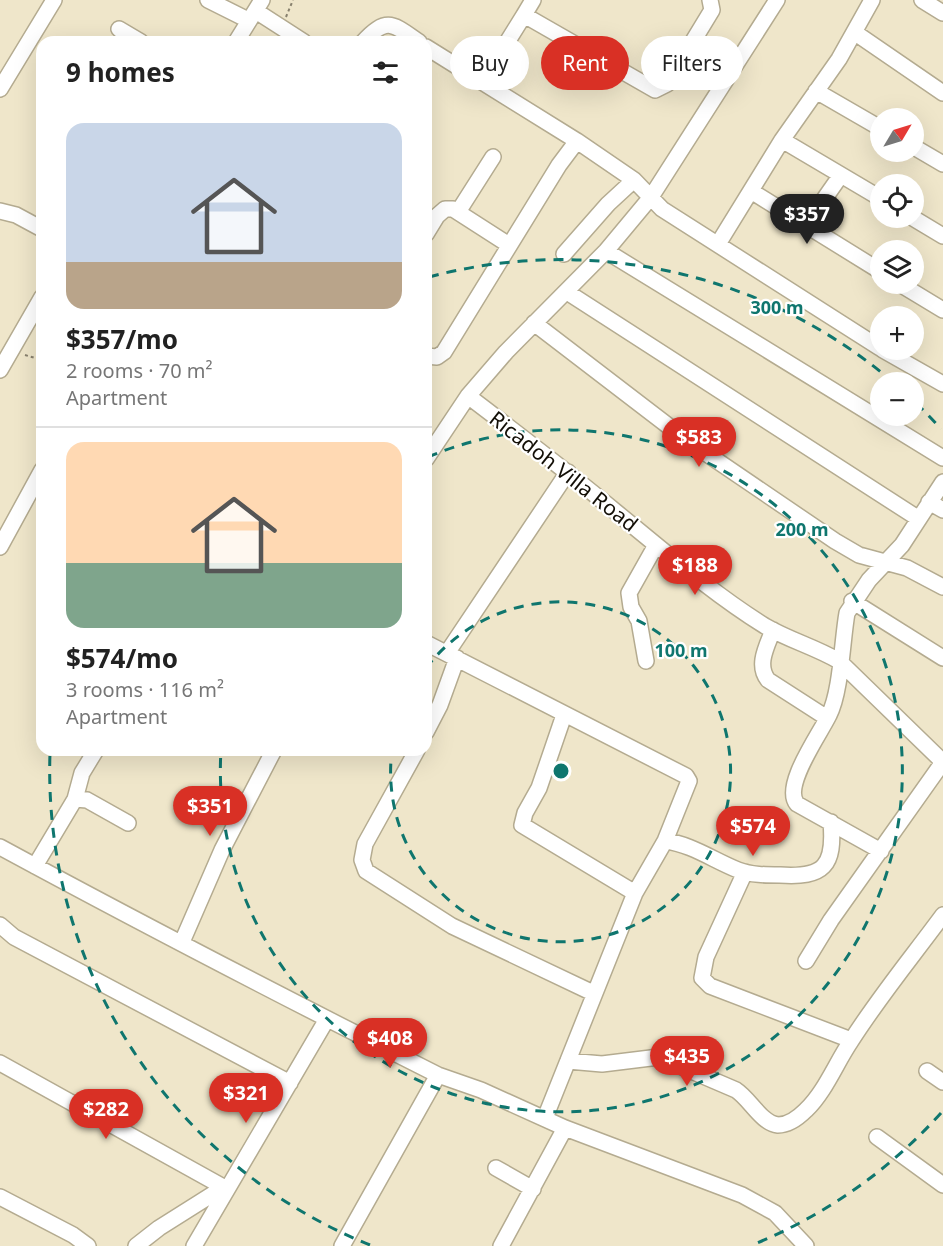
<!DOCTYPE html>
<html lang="en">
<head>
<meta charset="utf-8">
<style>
	:root { --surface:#fff; --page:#f6f6f6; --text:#222; --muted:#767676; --line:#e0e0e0; --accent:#d93025 }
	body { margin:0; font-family:"Noto Sans",sans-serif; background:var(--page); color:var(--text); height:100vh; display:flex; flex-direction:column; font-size:22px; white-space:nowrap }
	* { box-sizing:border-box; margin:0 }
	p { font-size:20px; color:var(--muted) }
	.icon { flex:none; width:33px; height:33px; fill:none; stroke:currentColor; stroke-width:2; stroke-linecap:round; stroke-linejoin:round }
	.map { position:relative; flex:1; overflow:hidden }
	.details { position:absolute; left:36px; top:36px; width:396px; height:720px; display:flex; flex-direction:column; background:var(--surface); border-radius:18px; box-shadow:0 6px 24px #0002 }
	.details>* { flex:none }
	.guide { position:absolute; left:450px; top:36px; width:402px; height:54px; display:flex; gap:12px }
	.needle { width:39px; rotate:52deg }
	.fabs { position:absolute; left:870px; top:108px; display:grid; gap:12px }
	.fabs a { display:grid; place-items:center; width:54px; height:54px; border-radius:50%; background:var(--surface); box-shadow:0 6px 24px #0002; font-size:30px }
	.price { position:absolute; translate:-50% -51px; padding:0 14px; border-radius:21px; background:var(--accent); color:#fff; font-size:20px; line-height:39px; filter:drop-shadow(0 2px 3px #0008) }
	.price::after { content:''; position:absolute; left:50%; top:36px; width:18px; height:14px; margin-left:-9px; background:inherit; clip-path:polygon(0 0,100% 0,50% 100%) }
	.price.selected { background:#222; color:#fff }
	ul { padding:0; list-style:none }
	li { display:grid; align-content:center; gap:12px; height:318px; padding:0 30px }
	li+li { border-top:2px solid var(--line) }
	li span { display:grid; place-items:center; height:186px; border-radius:18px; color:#555 }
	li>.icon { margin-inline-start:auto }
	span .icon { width:108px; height:108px; fill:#fffc; stroke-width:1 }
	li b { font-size:26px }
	h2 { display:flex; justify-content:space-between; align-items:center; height:72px; padding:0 30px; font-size:26px }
	.chip { padding:0 21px; border-radius:27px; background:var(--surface); box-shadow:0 6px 24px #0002; font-size:21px; line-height:54px }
	.chip.selected { background:var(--accent); color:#fff }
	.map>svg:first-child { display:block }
</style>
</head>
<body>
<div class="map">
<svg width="943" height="1246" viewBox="0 0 943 1246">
	<rect width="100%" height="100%" fill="#efe6ca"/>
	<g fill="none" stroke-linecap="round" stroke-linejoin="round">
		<g stroke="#b4ab90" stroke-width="18">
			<path id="minor" d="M208 0 248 20
				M533 0 524 15 655 90 667 84 712 10 710 0
				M922 0 943 13
				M256 11 304 42
				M119 29 141 42
				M854 32 943 93
				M236 42 262 0
				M363 42C387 16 393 24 419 42
				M426 47 577 141 559 165 444 352 437 357 426 356
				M483 81 524 15
				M0 89 54 0
				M816 91 880 128
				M782 140 880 198
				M577 141 634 180 662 209 880 348
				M914 147 943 164
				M751 191 880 271
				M0 211 16 215 42 229
				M458 212 493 157
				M913 218 943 236
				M806 225 841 175
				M426 234 437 216 445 209H453L509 245
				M718 244 782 140 839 59 872 0
				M606 251 943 458
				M564 254 608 204 634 180
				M900 284 943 310
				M567 292 919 519
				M534 323 688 441 835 541 859 555 907 568 943 587
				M883 350 943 384
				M0 370 42 297
				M468 396C518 434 568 472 616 512 664 551 712 593 765 626 789 640 815 647 839 661L943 762
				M426 459 468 396 506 352 606 251 651 197 777 0
				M929 502 943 510
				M0 547 42 470
				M852 601 943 658
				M773 630C767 646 756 665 768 680L827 718
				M426 643 686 776 689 781 665 841 635 893 545 1118
				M447 653 568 472
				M646 661 639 621 631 607 629 593 656 545
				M564 715 539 788 525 813 522 825 635 893
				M426 732 440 705 457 658
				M417 750 365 844 362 860 366 871 452 926 593 993
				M75 799 87 800 128 823
				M665 841C691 844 713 860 738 870 751 875 766 875 780 875 824 878 835 866 831 822
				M0 847C144 925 291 1001 438 1075L481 1090 565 1128 742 1195 775 1213 806 1246
				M881 851 797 804C782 786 820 734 829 715 841 692 842 641 847 613L869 580 902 545 943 482
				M35 866 75 799 82 773 96 750
				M745 872 706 957 702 978 710 986 851 1040
				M0 925 14 937 290 1083
				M182 942 222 850 274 750
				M806 961 831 920 943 762
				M568 1061 602 1064 659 1057 736 1090C750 1099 761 1123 778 1125 788 1125 799 1117 806 1110 825 1092 836 1063 851 1041 879 997 912 957 943 915
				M0 1063 227 1189
				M927 1071 943 1082
				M877 1137 943 1185
				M496 1168 533 1189
				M0 1197 73 1235 88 1246
				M136 1246 159 1228 224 1187
				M194 1246 327 1019
				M342 1246 438 1075
				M501 1246 565 1128"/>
		</g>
		<path stroke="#88816e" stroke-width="2" stroke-dasharray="3 3" stroke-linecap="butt" d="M286 17 293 0
			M270 42 274 37
			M25 355 42 360"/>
		<use href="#minor" stroke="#fff" stroke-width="15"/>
	</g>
	<g fill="none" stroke="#0f766e" stroke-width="3" stroke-dasharray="10 8">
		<path d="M426 668A170 170 0 1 1 392 750"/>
		<path d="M428 457A341 341 0 1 1 221 750"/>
		<path d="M941 1113A511 511 0 0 1 752 1245M370 1245A511 511 0 0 1 50 753M429 277A511 511 0 0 1 893 382M916 403A511 511 0 0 1 941 429"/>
	</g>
	<g text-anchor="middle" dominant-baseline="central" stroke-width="4.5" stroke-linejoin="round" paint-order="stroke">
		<g font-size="21" fill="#120e06" stroke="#fff">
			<text transform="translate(564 471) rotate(38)">Ricadoh Villa Road</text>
		</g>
	</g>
	<circle cx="561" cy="771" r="9" fill="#0f766e" stroke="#fff" stroke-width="3"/>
	<g font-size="18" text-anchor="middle" font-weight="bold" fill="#0f766e" stroke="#fff" stroke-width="4.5" stroke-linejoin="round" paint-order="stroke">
		<text x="777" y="314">300 m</text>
		<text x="802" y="536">200 m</text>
		<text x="681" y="657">100 m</text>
	</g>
</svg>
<div class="fabs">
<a><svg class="needle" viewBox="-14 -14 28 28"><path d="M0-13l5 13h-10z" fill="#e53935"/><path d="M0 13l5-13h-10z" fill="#767676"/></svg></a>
<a><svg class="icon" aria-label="locate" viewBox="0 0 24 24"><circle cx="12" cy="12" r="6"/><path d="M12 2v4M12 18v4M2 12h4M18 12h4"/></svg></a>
<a><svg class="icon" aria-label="layers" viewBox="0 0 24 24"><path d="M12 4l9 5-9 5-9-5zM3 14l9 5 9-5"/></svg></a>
<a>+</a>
<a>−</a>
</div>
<b class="price selected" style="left:807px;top:245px">$357</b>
<b class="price" style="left:699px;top:468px">$583</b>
<b class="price" style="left:695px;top:596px">$188</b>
<b class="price" style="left:210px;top:837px">$351</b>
<b class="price" style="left:753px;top:857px">$574</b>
<b class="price" style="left:390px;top:1069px">$408</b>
<b class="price" style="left:687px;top:1087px">$435</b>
<b class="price" style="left:246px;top:1124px">$321</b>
<b class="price" style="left:106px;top:1140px">$282</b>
<div class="guide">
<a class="chip">Buy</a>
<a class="chip selected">Rent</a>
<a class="chip">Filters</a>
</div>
<section class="details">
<h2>9 homes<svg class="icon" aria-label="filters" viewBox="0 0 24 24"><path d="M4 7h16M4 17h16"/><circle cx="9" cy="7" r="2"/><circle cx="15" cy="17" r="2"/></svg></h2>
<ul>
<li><span style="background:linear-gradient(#c9d6e8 75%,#b9a48a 0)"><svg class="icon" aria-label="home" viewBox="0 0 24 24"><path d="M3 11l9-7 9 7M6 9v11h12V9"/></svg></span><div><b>$357/mo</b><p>2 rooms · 70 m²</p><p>Apartment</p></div></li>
<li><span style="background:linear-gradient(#ffd9b3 65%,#7fa58c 0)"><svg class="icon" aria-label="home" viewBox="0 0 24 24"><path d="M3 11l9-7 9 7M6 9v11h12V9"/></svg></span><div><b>$574/mo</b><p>3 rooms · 116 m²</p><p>Apartment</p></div></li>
</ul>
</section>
</div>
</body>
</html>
